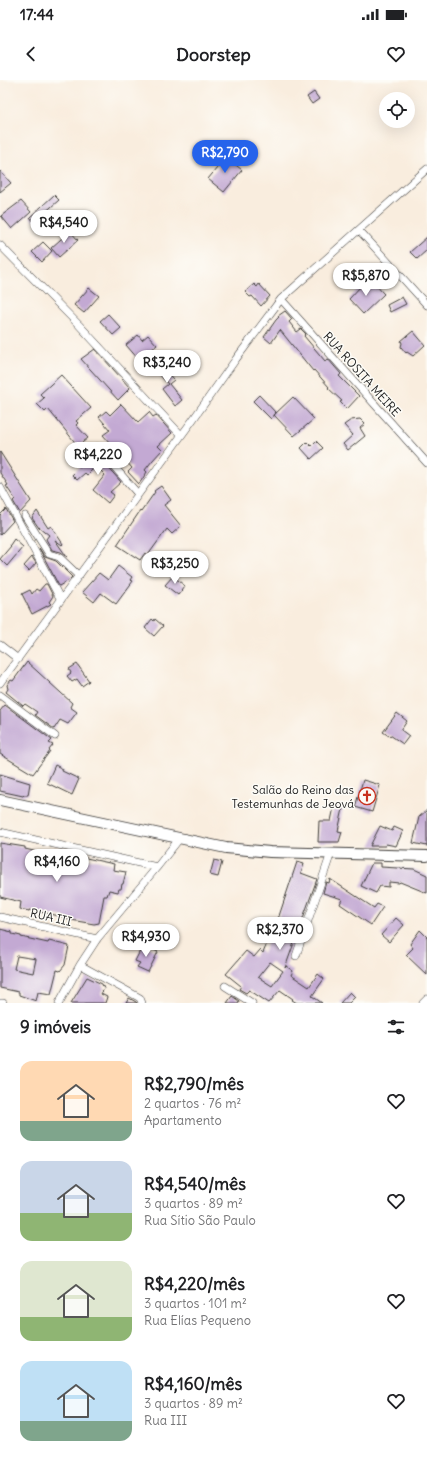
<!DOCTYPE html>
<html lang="pt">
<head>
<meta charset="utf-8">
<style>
	:root { --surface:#fff; --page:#f2f2f2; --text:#202124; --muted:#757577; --accent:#2563eb }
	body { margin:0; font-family:Delius,sans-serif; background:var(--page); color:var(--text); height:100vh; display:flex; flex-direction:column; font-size:15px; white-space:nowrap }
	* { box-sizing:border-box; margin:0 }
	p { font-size:13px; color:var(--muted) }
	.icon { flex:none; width:22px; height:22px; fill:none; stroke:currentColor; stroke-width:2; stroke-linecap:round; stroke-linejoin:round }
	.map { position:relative; height:923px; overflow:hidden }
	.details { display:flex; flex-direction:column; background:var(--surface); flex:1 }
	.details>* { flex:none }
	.buttons { position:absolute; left:379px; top:12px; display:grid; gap:8px }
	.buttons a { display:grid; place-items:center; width:36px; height:36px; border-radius:50%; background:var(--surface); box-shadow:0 4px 16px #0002; font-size:20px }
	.price { position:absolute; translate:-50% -34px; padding:0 9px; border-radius:14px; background:#fff; color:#222; font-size:13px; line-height:26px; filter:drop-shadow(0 1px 2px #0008) }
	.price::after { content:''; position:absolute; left:50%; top:24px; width:12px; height:9px; margin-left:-6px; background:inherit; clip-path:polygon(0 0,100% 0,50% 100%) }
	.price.current { background:var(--accent); color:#fff }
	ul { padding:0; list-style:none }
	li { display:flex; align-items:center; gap:12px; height:100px; padding:0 20px }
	li span { display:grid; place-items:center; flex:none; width:112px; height:80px; border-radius:12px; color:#555 }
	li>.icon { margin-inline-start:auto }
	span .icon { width:48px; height:48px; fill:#fffc; stroke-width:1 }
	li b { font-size:17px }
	h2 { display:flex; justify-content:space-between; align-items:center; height:48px; padding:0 20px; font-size:17px }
	.status { display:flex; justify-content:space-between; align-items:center; height:28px; padding:0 20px; background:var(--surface); direction:ltr }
	.status svg { height:11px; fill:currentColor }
	header { display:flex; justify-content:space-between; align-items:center; height:52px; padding:0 20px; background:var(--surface); font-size:18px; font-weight:700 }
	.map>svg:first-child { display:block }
</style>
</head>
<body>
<div class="status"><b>17:44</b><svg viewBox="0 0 49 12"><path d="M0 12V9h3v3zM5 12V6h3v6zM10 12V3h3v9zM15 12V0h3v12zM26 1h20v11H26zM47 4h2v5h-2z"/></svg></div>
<header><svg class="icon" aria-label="back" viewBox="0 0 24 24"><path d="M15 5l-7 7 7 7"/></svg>Doorstep<svg class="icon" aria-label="heart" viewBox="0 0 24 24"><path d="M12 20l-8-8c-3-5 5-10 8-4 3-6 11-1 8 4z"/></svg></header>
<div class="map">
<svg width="427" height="923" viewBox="0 0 427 923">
	<rect width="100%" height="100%" fill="#fdfcf7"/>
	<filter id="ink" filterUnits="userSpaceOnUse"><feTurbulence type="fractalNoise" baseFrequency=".025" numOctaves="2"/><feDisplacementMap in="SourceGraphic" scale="8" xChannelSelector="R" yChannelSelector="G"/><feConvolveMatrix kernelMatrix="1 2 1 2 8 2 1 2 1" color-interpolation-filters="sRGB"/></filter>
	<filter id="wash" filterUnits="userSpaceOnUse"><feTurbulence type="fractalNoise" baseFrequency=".012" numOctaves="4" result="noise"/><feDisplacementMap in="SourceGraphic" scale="16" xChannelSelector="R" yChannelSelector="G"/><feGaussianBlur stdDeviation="0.9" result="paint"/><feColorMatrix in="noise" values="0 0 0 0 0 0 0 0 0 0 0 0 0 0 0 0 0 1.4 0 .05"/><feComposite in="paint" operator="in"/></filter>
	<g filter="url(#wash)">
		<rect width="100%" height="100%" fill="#f9edde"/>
		<g id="blocks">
			<path fill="#c3a9d3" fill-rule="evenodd" d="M314 12 319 19 312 24 307 17Z
				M226 77 242 90 224 112 208 99Z
				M0 91 11 103 0 112Z
				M54 115 59 120 34 142 30 137Z
				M21 121 31 132 12 149 1 136Z
				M70 151 78 160 59 177 51 168Z
				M427 157V170L417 179 410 172Z
				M43 162 52 171 42 182 32 172Z
				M372 201 384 214 363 234 349 219 361 206 364 209Z
				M254 204 257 207 259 204 270 216 261 226 252 216 250 217 245 212Z
				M89 208 99 216 84 233 74 225Z
				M402 217 406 224 390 232 387 225Z
				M285 231 292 239 289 242 297 252 301 249 306 254 304 256 325 281 328 279 341 294 339 296 359 316 347 329 340 322 342 321 328 308 329 307 314 290 313 291 280 250 271 263 264 257 276 240 279 237 278 236Z
				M108 234 121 248 113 255 100 241Z
				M413 251 425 265 413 276 407 272 406 273 401 267 402 263 401 261Z
				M138 255 142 260 148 255 157 265 139 280 126 265Z
				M95 269 130 308 118 320 81 279Z
				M156 281 174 300 169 304 182 320 175 326 162 309 168 304 151 285Z
				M61 295 91 328 76 341 78 343 76 345 88 358 78 366 48 329 45 332 37 324 44 318 40 314Z
				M259 315 276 333 271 339 253 321Z
				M293 317 314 339 294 356 274 335Z
				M121 324 138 342 149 332 153 337 156 335 172 353 158 366 162 370 152 381 145 390 147 392 139 404 128 392 132 388 103 355 110 350 99 337 106 331 110 335Z
				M360 339 365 344 360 348 365 356 348 370 343 364 353 355 344 345 351 340Z
				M316 361 323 368 311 379 301 368 307 362 311 366Z
				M0 372 31 421 20 433 13 421 15 419 6 406 8 405 0 393Z
				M82 373 88 379 93 374 105 386 106 385 121 402 110 412 114 415 108 423 93 410 105 395 96 386 87 395 85 393 77 400 72 395 80 387 74 380Z
				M161 406 171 420 164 425 181 446 172 454 167 449 148 475 145 473 140 480 117 465 140 431 141 432 155 412 154 411Z
				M6 429 13 441 0 455V435Z
				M37 431 48 448 51 446 63 464 62 465 55 460 67 477 61 472 52 470 46 459 49 455 39 447V448L32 438Z
				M14 459 23 467 7 486 0 479 11 466 10 465Z
				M39 468 45 477 56 481 72 497 69 500 59 506Z
				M32 477 36 483 29 491 24 486Z
				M118 486 132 497 130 500 133 501 116 524 101 513 94 522 82 512 99 493 108 500Z
				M173 496 185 506 178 515 165 505Z
				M45 504H47L53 516 49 522 51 524 32 534 22 514 30 510 32 514 36 509 39 511Z
				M152 539 154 541 155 539 163 546 154 556 145 548Z
				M27 582 72 623 70 627 77 632 68 644 60 640 54 649 35 635 37 632 25 624 23 626 6 612 8 609 7 605 11 600 13 601Z
				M77 584 89 601 82 606 77 599 72 602 67 596 71 593 69 589Z
				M5 625 52 660 49 663 53 665 49 670 50 671 33 694 0 674V631Z
				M397 633 407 641 401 650 409 656 403 664 390 655 389 656 383 652Z
				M55 685 63 689 62 691 79 699 72 715 47 703Z
				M0 694 30 703 28 715H24L23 716 0 711Z
				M363 700 380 705 372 732 355 727Z
				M334 727 343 729 338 751 342 752 339 762H318L319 741H331Z
				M427 730V766L413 763 419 737Z
				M380 746 392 751 394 747 403 751 396 766 386 764 385 766H370Z
				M0 763 25 767V769L59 777 60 773H63L114 784 113 790 126 792 123 804H122L121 809H119L118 812 109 810 107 816H104L99 843 94 844 65 839V837L29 830V831L20 829 21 822 0 817Z
				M214 780 222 782 218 797 210 795Z
				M297 782 304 784 301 793 317 799 285 888 286 886 293 891 291 895 309 907 318 894 324 899 312 916 322 923H297L292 920 293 919 280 910 269 923 249 910 246 913 239 909 241 906 226 894 246 871 254 877 260 870 263 873 268 861H269L274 851ZM270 882 283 891 272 906 258 897Z
				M372 783H381V787L414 789 427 795V813L400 802 399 803 389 802V807L380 806 376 813 361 806Z
				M330 799 374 828 377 824 383 827 371 845 340 824 342 819 323 813 326 802 329 803Z
				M396 838 404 845 389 862 381 855Z
				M0 849 12 852V854L21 856V857L48 863 49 861 69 866 65 885 60 891 57 890 51 914 38 912 36 921 19 915V912L0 908ZM17 876 36 879 33 893 14 889Z
				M420 850 427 857V895L406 875 413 868 410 864Z
				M143 865 158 872 148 892 137 887 140 883 135 881Z
				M87 897 102 904 104 909 101 914 107 917 105 923H71Z
				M350 912 355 917 349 923H340Z
				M232 916 239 921 238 923H227Z
				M129 918 136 922 137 923H126Z"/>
		</g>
	</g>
	<g filter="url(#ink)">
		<use href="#blocks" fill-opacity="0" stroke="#3d3b39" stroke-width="1"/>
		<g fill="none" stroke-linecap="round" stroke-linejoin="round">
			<g stroke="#3d3b39" stroke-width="8">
				<path id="street" d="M359 150 427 225
					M0 165 79 245 181 355
					M281 219 427 383
					M97 367 138 414
					M0 407 61 520
					M25 436 49 474 59 477 79 496
					M0 565 18 579
					M0 603 192 341 236 279 281 219 427 89
					M0 615 55 656
					M0 752 157 787
					M0 837 97 859
					M296 876 331 773
					M80 885 140 918 142 923
					M225 906 252 923
					M0 923H3
					M59 923 80 885 97 859 157 787 180 758
					M423 923 427 919"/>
			</g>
			<g stroke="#3d3b39" stroke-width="12">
				<path id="secondary" d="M0 720 226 768 270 772 427 776"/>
			</g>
			<use href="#street" stroke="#fff" stroke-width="7"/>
			<use href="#secondary" stroke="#fff" stroke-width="10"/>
		</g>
	</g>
	<defs>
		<g id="church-ring" transform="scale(0.9)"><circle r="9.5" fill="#fdfcf7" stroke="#c8321e" stroke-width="1.5"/><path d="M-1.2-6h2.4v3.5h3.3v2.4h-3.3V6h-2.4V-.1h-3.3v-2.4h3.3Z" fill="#c8321e"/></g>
	</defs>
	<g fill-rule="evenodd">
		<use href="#church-ring" x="367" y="716"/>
	</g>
	<g text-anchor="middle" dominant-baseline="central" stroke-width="3" stroke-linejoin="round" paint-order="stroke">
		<g font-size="12" fill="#1c1c1c" stroke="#fdfcf7">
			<text transform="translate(362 294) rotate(48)">RUA ROSITA MEIRE</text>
			<text transform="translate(51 837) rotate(13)">RUA III</text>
		</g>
		<g font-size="12" fill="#1c1c1c" stroke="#fdfcf7" text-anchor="end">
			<text x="354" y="709">Salão do Reino das<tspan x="354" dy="14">Testemunhas de Jeová</tspan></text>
		</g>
	</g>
</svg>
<div class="buttons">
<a><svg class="icon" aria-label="locate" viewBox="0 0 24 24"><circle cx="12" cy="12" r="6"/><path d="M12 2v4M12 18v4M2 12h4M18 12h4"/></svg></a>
</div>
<b class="price current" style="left:225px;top:94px">R$2,790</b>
<b class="price" style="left:64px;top:164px">R$4,540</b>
<b class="price" style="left:366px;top:217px">R$5,870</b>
<b class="price" style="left:167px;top:304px">R$3,240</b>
<b class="price" style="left:98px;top:396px">R$4,220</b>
<b class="price" style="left:175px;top:505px">R$3,250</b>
<b class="price" style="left:57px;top:803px">R$4,160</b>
<b class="price" style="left:280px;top:871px">R$2,370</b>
<b class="price" style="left:146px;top:878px">R$4,930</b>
</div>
<section class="details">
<h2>9 imóveis<svg class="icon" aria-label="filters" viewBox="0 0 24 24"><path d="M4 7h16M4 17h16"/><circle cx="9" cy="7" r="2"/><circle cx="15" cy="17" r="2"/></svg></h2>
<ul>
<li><span style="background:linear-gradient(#ffd9b3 75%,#7fa58c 0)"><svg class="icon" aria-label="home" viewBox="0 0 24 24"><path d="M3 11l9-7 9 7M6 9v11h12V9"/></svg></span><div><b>R$2,790/mês</b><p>2 quartos · 76 m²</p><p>Apartamento</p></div><svg class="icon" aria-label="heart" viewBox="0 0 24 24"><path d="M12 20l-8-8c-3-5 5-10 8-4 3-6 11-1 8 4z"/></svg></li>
<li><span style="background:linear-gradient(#c9d6e8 65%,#8fb573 0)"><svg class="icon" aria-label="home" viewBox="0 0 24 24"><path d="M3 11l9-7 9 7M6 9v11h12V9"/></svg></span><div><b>R$4,540/mês</b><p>3 quartos · 89 m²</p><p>Rua Sítio São Paulo</p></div><svg class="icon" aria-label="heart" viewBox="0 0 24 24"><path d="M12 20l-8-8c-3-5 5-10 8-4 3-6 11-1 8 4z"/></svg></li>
<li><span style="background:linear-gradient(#dfe7d0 70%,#8fb573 0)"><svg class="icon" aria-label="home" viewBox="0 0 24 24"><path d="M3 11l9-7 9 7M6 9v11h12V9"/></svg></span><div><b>R$4,220/mês</b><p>3 quartos · 101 m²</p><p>Rua Elías Pequeno</p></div><svg class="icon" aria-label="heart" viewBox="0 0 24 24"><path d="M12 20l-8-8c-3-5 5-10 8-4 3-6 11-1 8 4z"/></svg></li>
<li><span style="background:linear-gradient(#bfe0f5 75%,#7fa58c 0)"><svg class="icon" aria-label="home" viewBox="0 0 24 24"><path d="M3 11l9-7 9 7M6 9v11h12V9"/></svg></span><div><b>R$4,160/mês</b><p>3 quartos · 89 m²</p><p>Rua III</p></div><svg class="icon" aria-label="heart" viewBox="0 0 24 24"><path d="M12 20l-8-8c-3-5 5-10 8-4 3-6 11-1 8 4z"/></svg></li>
</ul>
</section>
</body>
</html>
